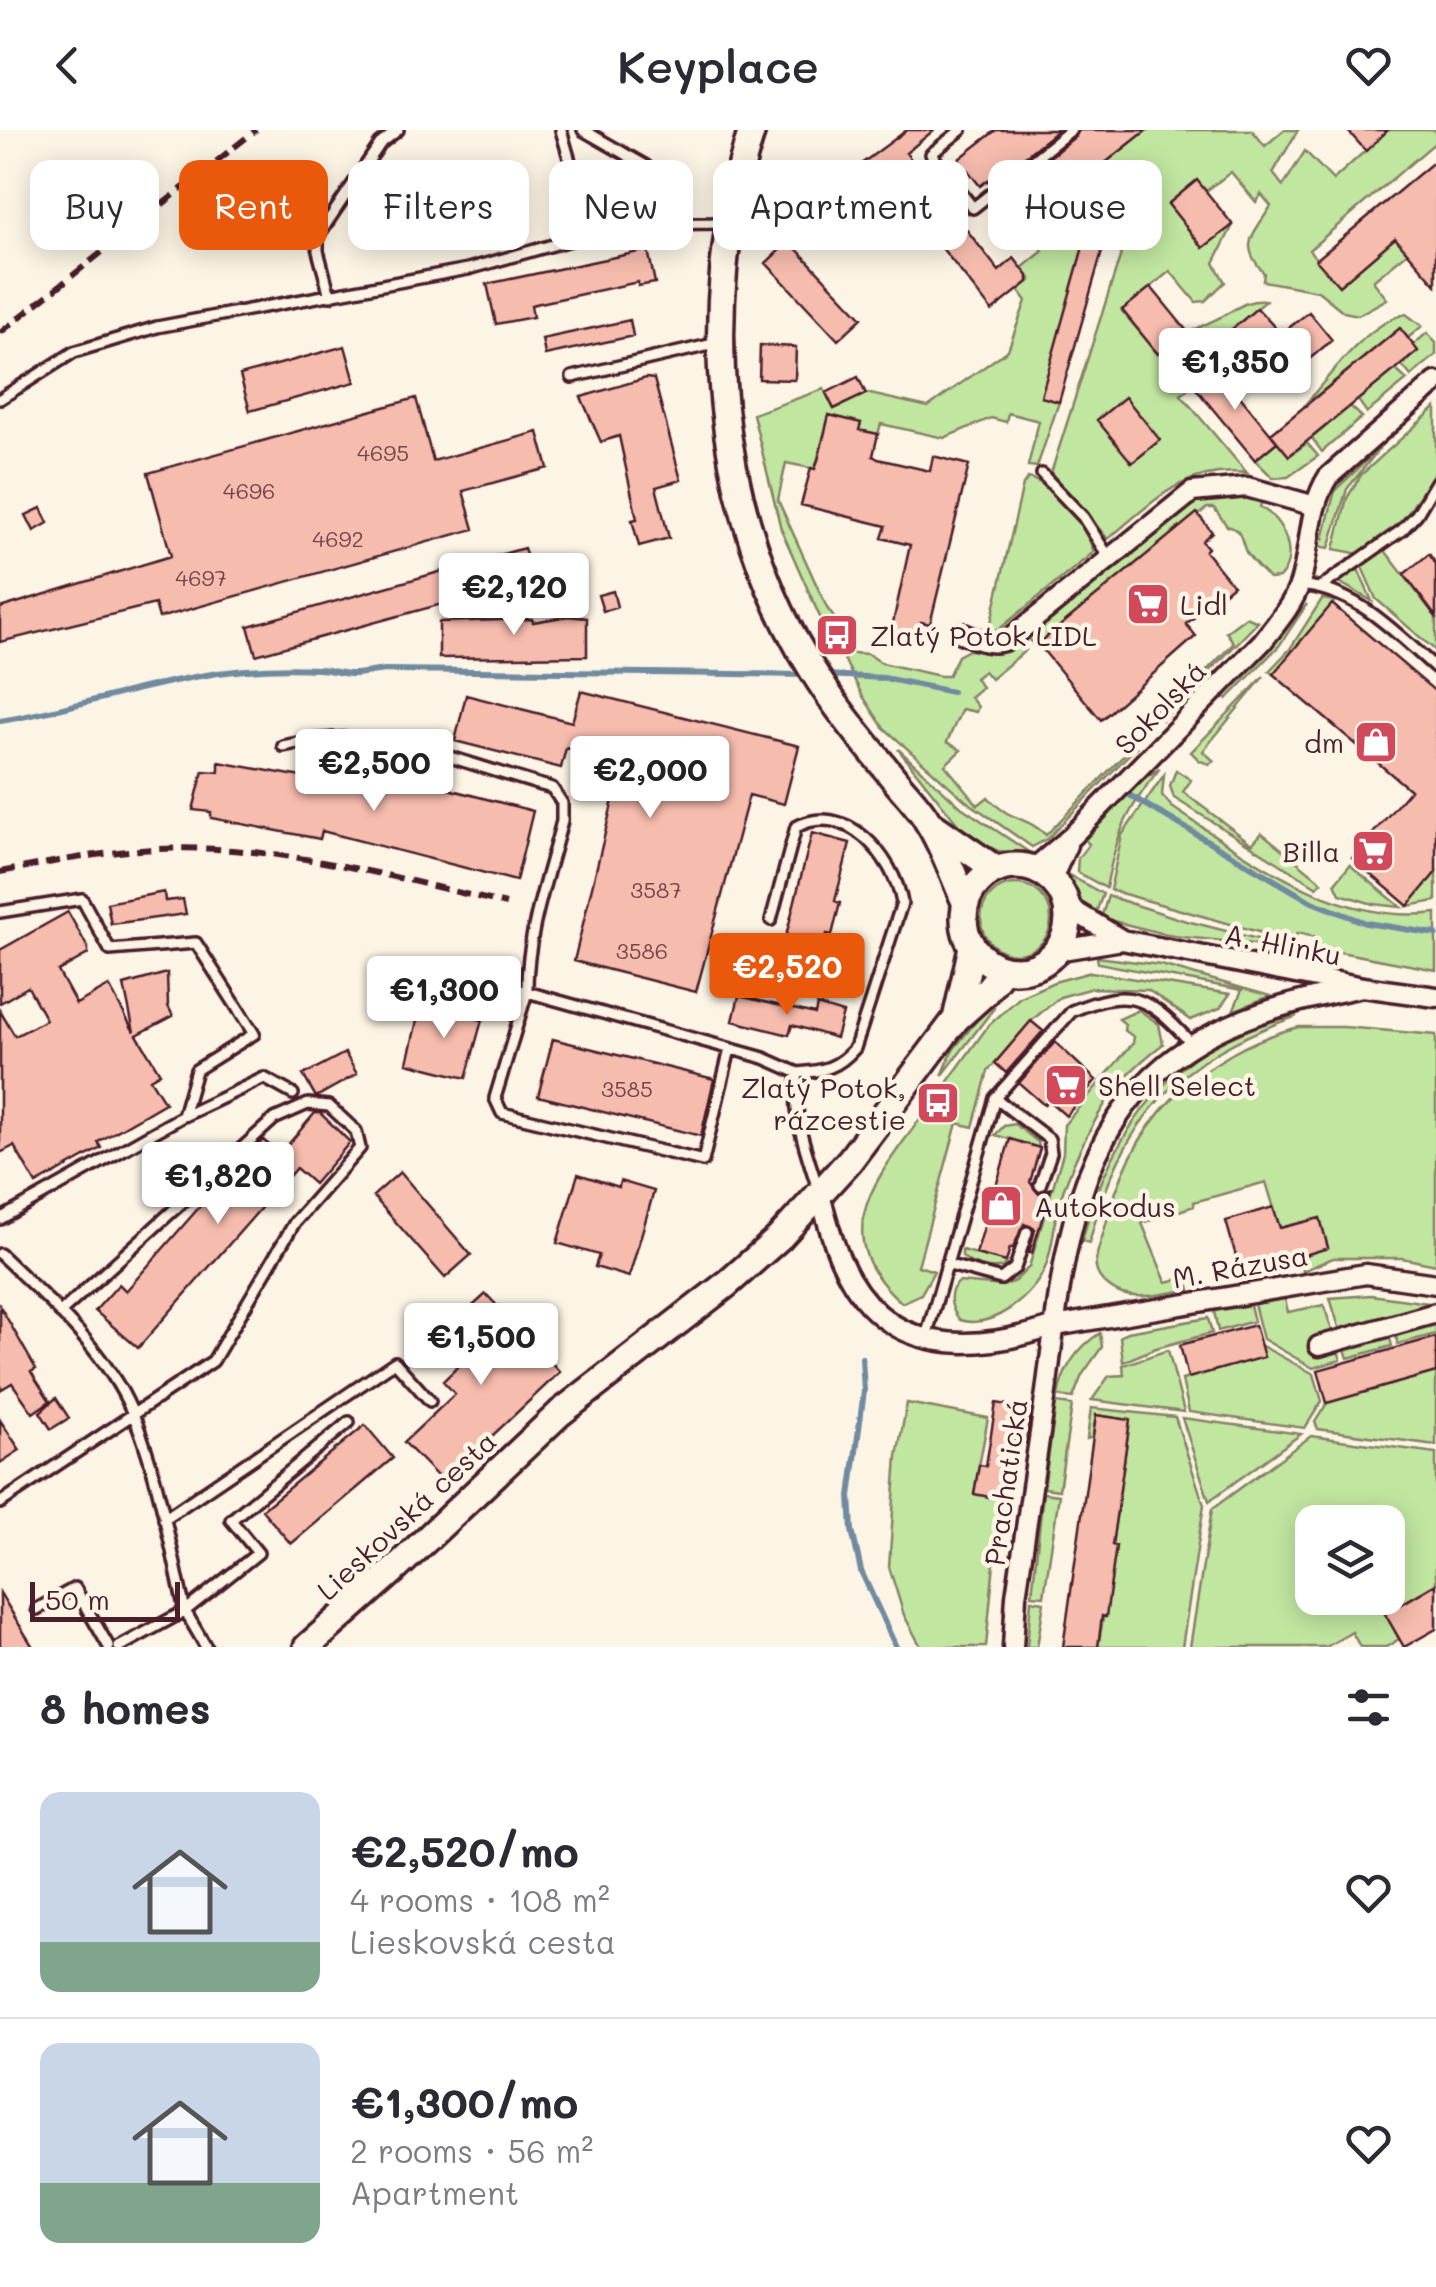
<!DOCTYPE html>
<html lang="en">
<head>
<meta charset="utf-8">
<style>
	:root { --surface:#fff; --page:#f2f2f3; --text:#2b2b33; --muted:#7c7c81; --line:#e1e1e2; --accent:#ea580c }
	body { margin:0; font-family:Mali,sans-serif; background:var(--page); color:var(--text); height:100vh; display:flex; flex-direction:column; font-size:38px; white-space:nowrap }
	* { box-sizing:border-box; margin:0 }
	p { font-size:32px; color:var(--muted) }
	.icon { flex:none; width:55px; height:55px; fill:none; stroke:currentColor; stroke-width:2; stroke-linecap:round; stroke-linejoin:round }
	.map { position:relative; height:1517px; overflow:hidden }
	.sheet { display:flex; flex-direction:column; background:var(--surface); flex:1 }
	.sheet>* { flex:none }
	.banner { position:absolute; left:30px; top:30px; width:1378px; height:90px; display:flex; gap:20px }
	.controls { position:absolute; left:1295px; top:1375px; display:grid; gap:20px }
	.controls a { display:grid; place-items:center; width:110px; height:110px; border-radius:20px; background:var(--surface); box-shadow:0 5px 25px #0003; font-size:50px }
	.scale { position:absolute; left:30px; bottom:25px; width:150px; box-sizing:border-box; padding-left:10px; border:5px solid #4a1f2b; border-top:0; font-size:28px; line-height:35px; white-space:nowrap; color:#4a1f2b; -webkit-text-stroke:8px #fcf5e5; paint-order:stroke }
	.price { position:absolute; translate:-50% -85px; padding:0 22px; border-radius:10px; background:#fff; color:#222; font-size:32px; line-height:65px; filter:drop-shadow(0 2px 5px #0008) }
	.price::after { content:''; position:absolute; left:50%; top:60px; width:30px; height:22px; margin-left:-15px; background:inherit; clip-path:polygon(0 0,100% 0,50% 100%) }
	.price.active { background:var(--accent); color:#fff }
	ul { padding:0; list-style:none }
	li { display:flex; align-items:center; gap:30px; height:250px; padding:0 40px }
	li+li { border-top:2px solid var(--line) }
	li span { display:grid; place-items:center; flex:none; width:280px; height:200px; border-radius:20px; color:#555 }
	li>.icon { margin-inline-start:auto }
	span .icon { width:120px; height:120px; fill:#fffc; stroke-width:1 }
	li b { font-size:42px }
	h2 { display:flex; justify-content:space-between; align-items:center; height:120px; padding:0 40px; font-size:42px }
	.pill { padding:0 35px; border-radius:20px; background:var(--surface); box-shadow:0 5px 25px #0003; font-size:35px; line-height:90px }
	.pill.active { background:var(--accent); color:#fff }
	header { display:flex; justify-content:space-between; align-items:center; height:130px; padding:0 40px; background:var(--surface); font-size:45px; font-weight:600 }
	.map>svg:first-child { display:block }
</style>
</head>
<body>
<header><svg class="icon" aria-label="back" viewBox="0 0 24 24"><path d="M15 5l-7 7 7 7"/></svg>Keyplace<svg class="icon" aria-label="heart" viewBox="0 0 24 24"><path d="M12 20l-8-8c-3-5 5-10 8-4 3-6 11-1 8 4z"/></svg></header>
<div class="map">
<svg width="1436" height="1517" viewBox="0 0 1436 1517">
	<rect width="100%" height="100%" fill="#fcf5e5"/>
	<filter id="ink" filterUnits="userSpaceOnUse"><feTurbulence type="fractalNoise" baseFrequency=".01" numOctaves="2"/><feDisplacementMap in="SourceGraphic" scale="20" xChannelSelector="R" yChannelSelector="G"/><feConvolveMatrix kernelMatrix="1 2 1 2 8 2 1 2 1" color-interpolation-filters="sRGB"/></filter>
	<g filter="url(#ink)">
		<path fill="#c1e6a0" stroke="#868266" stroke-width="2.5" fill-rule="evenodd" d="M1147 0H1252L1265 16 1284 0H1298L1273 43 1283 56 1305 21 1333 50 1388 0H1436V12L1309 120 1339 156 1436 73V99L1373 151 1387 169 1358 185 1344 182 1318 161 1263 151 1264 143C1238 114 1253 106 1271 76L1261 64 1256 72 1231 42 1206 61 1196 51 1168 74 1203 117 1233 95 1214 133 1225 152 1205 171 1196 172 1170 141 1122 181 1158 224C1183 204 1193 200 1221 187 1238 178 1246 169 1266 171L1230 201 1241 214 1181 265 1247 343C1184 336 1153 372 1108 409L1051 343 1137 74 1145 76 1150 59 1122 51 1041 267 1059 272 1037 337 1028 336 1039 291 1008 283 1006 292 991 288 944 308 881 294 878 304 859 300 860 293 829 285 815 339 786 333 778 370 827 478 849 508 851 523 868 524 882 533 940 546H948L958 526 969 520 996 524 1019 512 1026 520 991 549 984 541 975 548 982 557 970 567 978 577 976 582 962 579 947 612 961 620 945 635 978 675 988 667C1010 692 1025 685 1046 705L1129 620 1120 611 1126 607 1136 617 1047 709 1032 717 965 670 883 597 862 565 838 517 845 511 836 495 827 496 820 487 781 399 753 284 824 259 834 279 866 263 928 277 1008 220 1026 171 1018 160 1031 150 1022 138 1043 121 1024 97Z
			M1406 184 1422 196 1408 208 1399 199 1304 276C1328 247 1368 192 1406 184Z
			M1427 203 1436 213V225L1411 246 1402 235 1418 221 1413 215Z
			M1395 239 1407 250 1367 283 1358 270Z
			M1350 276 1362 287 1322 322 1312 308Z
			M1436 277V341L1400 395 1359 424 1334 419 1347 368 1361 345Z
			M1277 312 1289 326 1307 313 1318 326 1288 347 1273 348 1255 330Z
			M1380 318 1347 359 1329 418 1318 416 1319 409H1323L1335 360Z
			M1028 348C1056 355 1085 396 1094 422L992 505 989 501 1023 355Z
			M1229 366 1262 371 1260 377C1283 389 1300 426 1279 448L1269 449C1262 441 1252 432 1246 422 1240 409 1243 400 1227 396L1214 378H1207L1035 517 1027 506 1179 382 1205 368Z
			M1383 418 1436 487V521L1376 469 1361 435Z
			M1357 437 1372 471 1339 452Z
			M1322 469 1335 471 1273 544 1269 541 1290 519Z
			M1307 474 1279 516 1227 569 1224 566Z
			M1246 487 1258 492 1162 590 1155 582V575L1163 568 1172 576 1234 513 1226 502Z
			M1264 546 1203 621 1214 631 1209 634 1200 631 1191 622Z
			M898 619 961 677 1030 723 998 721 968 707Z
			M1160 638C1125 683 1117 703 1106 758L1077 742 1078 728 1089 714 1085 710 1142 650Z
			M1176 640 1191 650 1183 662 1252 714 1262 703 1322 752 1317 757 1174 668 1170 656Z
			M1164 645 1162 665 1172 677C1251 729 1337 796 1436 783V840L1313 817 1315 807 1297 803 1294 812 1110 760 1122 705Z
			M1350 735 1401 777 1373 774 1340 764 1335 753Z
			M1436 742V771L1408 776Z
			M1069 745 1103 764 1095 785 1076 768Z
			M981 789a35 35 0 1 1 70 0a35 35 0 1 1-70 0Z
			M1108 766 1183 790 1293 818 1173 806 1101 788Z
			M1097 827 1161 835 1270 866 1233 881 1242 860 1098 833Z
			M1091 842 1230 864 1220 878 1191 890 1148 860 1092 858 1060 867 1031 891 988 941 973 997 957 993 918 1136 934 1141 921 1164 902 1173C823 1104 878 1047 925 982L937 991 955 966 944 957 988 896 1020 867 1054 852Z
			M990 874 994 878 942 946 953 920Z
			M1139 880 1159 894 1163 914C1142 930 1119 950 1105 974 1087 1003 1070 1038 1060 1071 1053 1093 1054 1117 1045 1138 1033 1167 992 1200 960 1190 950 1179 946 1161 959 1152L1003 1156 1015 1151 1029 1137 1063 1023 1064 995 1133 913 1134 907 1124 900 1125 894 1119 889Z
			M1297 886C1176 928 1122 989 1089 1113L1082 1111C1109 1004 1179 901 1297 886Z
			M1299 897H1344L1436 905V1135L1402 1128H1333L1303 1141 1298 1127 1328 1118 1320 1088 1280 1098 1266 1052 1194 1072V1076L1142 1093 1166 1152 1187 1147 1190 1160C1169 1162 1142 1170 1122 1164 1111 1160 1098 1150 1096 1138 1094 1127 1101 1112 1104 1101 1117 1051 1136 1004 1174 967 1208 934 1253 908 1299 897Z
			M1015 994 1038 1012 1039 1018 995 1005 1004 996Z
			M962 1120 1006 1132 1003 1137C991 1141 970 1135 962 1126Z
			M1371 1165 1436 1174V1177L1341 1204 1330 1168Z
			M1285 1169 1288 1182 1324 1175 1341 1230 1313 1238 1263 1209 1254 1174Z
			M1250 1175 1254 1191 1218 1201 1214 1181Z
			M1436 1187V1204L1398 1214 1394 1199Z
			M1208 1188 1212 1203 1156 1218 1123 1232 1120 1207 1128 1202Z
			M1388 1201 1392 1216 1348 1228 1343 1214Z
			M1100 1203 1102 1217 1082 1245 1073 1268 1058 1266C1063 1238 1077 1218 1100 1203Z
			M1260 1215 1314 1244 1322 1271 1305 1298 1189 1282 1182 1250 1263 1227Z
			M1168 1220 1184 1282 1092 1270 1109 1246 1124 1245 1123 1235Z
			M1436 1242V1315L1318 1299 1315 1292 1327 1273Z
			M907 1273 988 1288 974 1363 1000 1369 986 1517H921L904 1485 889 1437 897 1326Z
			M1056 1273 1072 1275 1059 1360 1044 1358Z
			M1091 1278 1175 1287 1204 1375 1182 1517H1098L1116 1416 1112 1415 1130 1290 1096 1285 1093 1307 1087 1309Z
			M1182 1288 1301 1304 1209 1371Z
			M1311 1306 1436 1323V1454L1385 1483 1399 1509 1386 1517H1360L1352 1502 1326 1517H1190L1212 1379ZM1312 1392H1388V1468H1312Z
			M1043 1363 1059 1365 1044 1466 1032 1465Z
			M1031 1470 1044 1472 1037 1517H1027Z"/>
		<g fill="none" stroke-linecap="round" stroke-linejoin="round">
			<path stroke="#718a9f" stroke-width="6" d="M825 545 884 548 952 562
				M0 591C73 579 143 554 218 543 250 539 285 537 318 539 331 539 343 545 356 544 366 543 376 541 386 540L808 545
				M1131 666 1312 772 1366 793 1436 804
				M862 1228 864 1261 850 1366 852 1400 861 1441 896 1517"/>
		</g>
		<path fill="#f6bcae" stroke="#4a1f2b" stroke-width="2.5" d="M907 0H934L906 23 999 141 1014 128 1028 146V152L992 181 880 40 835 73 826 60Z
			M996 0H1058L990 54 988 50 980 56 959 29Z
			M1079 0H1147L1024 97 1001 66 1076 6Z
			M1347 0H1388L1366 21Z
			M1436 30V155L1395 108 1339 156 1316 130Z
			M1103 45 1150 59 1145 76 1117 69 1059 272 1041 267Z
			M1197 50 1233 95 1203 118 1168 74Z
			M789 111 862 188 838 210 766 133Z
			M648 120 655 153 638 156V152L531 175 533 187 496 194 487 154Z
			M1151 157 1187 201 1158 224 1122 180Z
			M1257 178 1281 204 1309 182 1332 210 1276 257 1230 201Z
			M630 190 633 206 545 225 542 209Z
			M1400 198 1418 221 1289 326 1271 304Z
			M760 215 796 217 795 250 759 249Z
			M345 216 355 252 250 281 240 245Z
			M1216 237 1277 312 1255 330 1193 255Z
			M858 247 866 264 834 279 826 263Z
			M646 248 654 249 681 350 656 357 669 408 639 416 632 390 637 389 619 306 601 312 581 267Z
			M1125 267 1160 310 1132 333 1097 290Z
			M416 268 433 331 538 302 548 338 463 361 474 399 159 488 155 474 0 512V478L171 426 148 343Z
			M829 285 861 293 859 300 878 304 873 326 878 329 930 341 933 326 969 335 930 494 921 492 916 509 891 502 910 415 882 408 886 396 801 375 811 338 815 339 819 327Z
			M41 378 48 393 34 401 26 385Z
			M1197 383 1212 402 1202 411 1208 418 1205 421 1233 455 1186 494 1196 506 1101 590 1038 514Z
			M524 418 532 444 473 460 475 465 256 525 248 496Z
			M1429 424 1436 434V487L1404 444Z
			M613 461 617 477 603 481 598 465Z
			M1332 474 1436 562V742L1408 776 1352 728 1410 660 1273 544Z
			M568 486 587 488V526L439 528V492L532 489 533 492Z
			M581 561 799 616 784 674 749 665 696 862 574 831 622 633 566 618 561 638 455 611 466 565 572 592Z
			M340 631 533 681 516 751 322 701 320 709 211 688V682L193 680 203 641 219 642V632L335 653Z
			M812 703 850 713 835 771 840 773 832 805 827 804 824 815 786 806Z
			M164 762 165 771 183 769 186 784 111 794 107 773Z
			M68 782 88 818V824L58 841 76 874 109 856 134 902 124 855 167 843 168 876 173 886 137 905 160 943 150 949 165 973 98 1012 101 1018 36 1054 14 1016 0 1023V881L15 906 46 890 28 857 0 873V820Z
			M739 866 815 884 817 875 843 883 836 908 792 895 789 905 733 891Z
			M421 874 482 890 466 948 407 933Z
			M1031 891 1043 901 1006 943 995 933Z
			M553 909 714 949 701 1006 538 966Z
			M1055 912 1096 950 1066 986 1048 970 1044 975 1019 953Z
			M345 923 357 944 316 967 303 945Z
			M315 983H320L350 1012 314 1054 296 1038 138 1218 95 1181 119 1154 126 1161 237 1034 263 1010 280 1024Z
			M1010 1009 1040 1018 1030 1052 1038 1063 1051 1058 1032 1123H1029L1035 1099 1024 1094 1013 1118H1010L1006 1132 976 1124Z
			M400 1042 471 1125 445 1148 373 1066Z
			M578 1044 619 1057 620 1051 654 1061 629 1147 595 1137 599 1125 557 1113Z
			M1273 1077 1280 1098 1320 1088 1328 1118 1241 1144 1226 1091Z
			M486 1164 560 1242 443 1352 404 1312 455 1264 443 1251 469 1226 445 1201Z
			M0 1176 36 1239 31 1242 50 1271 33 1283 12 1253 0 1260Z
			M1255 1195 1264 1227 1188 1248 1180 1215Z
			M1436 1207V1242L1327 1273 1318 1240Z
			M56 1268 69 1288 51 1299 40 1282Z
			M996 1273 1031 1279 1026 1313 1009 1311 1000 1369 974 1364 979 1335 986 1336Z
			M1096 1285 1130 1290 1112 1415 1116 1416 1106 1487 1102 1486 1098 1517H1063Z
			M0 1290 20 1320 0 1333Z
			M365 1295 393 1328 291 1414 262 1380Z
			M1436 1454V1499L1404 1517 1385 1484Z
			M0 1463 33 1517H0Z"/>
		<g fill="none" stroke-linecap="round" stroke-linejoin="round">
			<g stroke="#4a1f2b" stroke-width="16">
				<path id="lane" d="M561 0 591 104
					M583 0 646 36
					M961 0 931 24 973 78 1071 0
					M330 166 318 121V106L380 14 398 0
					M572 247 718 213
					M0 269 74 222 157 197 468 139 627 94 729 93
					M1042 344 1083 387 1108 426
					M1299 455C1358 460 1393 501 1436 538
					M1321 457 1402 400 1417 384 1436 352
					M283 616C306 611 329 607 353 608 414 610 491 642 552 658L562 673V691C548 746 526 805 527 862L764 928 798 943
					M0 782 82 769 110 820 196 813 254 904 196 940 183 986 0 1089
					M771 790 796 697C845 670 894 726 902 773L855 918C838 938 823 941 798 943 791 984 806 1020 818 1059
					M451 840 527 862 495 968 502 983 703 1031 730 919
					M995 968 1049 1009 1051 1023 1040 1055
					M184 986 264 948 293 964
					M0 1124C46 1168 98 1213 127 1271 155 1328 171 1418 185 1481L258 1423 231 1390 349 1292
					M946 1134 1001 1149 1015 1138 1027 1102
					M926 1207 995 968 1072 881C1134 855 1150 869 1193 915
					M0 1373 213 1231 295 1092 360 1018 356 1001 329 976 308 974 274 989 60 1183
					M164 1389 395 1232 430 1271
					M37 1479 75 1458 109 1517
					M119 1517 185 1481 206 1517"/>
			</g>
			<g stroke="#4a1f2b" stroke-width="25">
				<path id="street" d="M961 503C979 510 994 518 1012 507L1192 362 1247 357 1315 376
					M1032 740 1072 706 1262 512C1276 494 1293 475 1300 453 1311 418 1308 378 1328 347L1436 252
					M1051 751 1067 715
					M1066 776 1122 810 1363 857 1436 867
					M1056 821 1122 810
					M820 1066C827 1088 832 1112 842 1133 884 1226 971 1224 1055 1196L1366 1144 1436 1154
					M1319 1216 1436 1183
					M1013 1517 1016 1466C1026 1398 1036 1330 1046 1262 1061 1149 1069 1012 1166 934 1223 888 1293 871 1363 857"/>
			</g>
			<g stroke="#4a1f2b" stroke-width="32">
				<path id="secondary" d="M752 0C696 174 714 385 813 541 837 580 867 615 895 650 906 664 920 677 928 692 944 717 954 748 966 774
					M929 693 997 740
					M964 788a52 52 0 1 1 104 0a52 52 0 1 1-104 0Z
					M956 889 972 817
					M307 1517 394 1440 560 1283 728 1153 780 1107 850 1030 956 889 984 864 1004 839"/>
			</g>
			<use href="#lane" stroke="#fcf5e5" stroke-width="9"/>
			<use href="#street" stroke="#fcf5e5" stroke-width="18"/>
			<use href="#secondary" stroke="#fcf5e5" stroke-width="25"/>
			<path stroke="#4a1f2b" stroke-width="6" stroke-dasharray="15 8" stroke-linecap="butt" d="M0 203 256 0
				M0 742C53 732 105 721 159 719 275 713 394 747 506 774"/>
		</g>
	</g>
	<defs>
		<g id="supermarket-square" transform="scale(2.25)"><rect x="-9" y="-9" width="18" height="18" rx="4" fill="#d1495b" stroke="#fcf5e5"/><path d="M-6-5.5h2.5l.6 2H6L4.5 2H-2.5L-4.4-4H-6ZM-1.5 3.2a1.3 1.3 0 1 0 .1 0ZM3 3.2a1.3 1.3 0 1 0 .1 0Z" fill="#fff"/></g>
		<g id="bus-square" transform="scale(2.25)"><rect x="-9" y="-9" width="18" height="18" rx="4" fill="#d1495b" stroke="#fcf5e5"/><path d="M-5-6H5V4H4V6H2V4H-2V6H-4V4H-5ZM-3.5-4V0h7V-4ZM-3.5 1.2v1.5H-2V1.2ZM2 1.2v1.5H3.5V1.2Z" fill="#fff"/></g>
		<g id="shop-square" transform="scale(2.25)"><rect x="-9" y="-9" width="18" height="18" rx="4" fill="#d1495b" stroke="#fcf5e5"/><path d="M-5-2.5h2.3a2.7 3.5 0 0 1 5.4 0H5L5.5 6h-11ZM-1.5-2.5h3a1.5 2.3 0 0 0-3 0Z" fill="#fff"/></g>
	</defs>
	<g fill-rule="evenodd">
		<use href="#supermarket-square" x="1148" y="474"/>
		<use href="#bus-square" x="837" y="505"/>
		<use href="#shop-square" x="1376" y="612"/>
		<use href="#supermarket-square" x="1373" y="721"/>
		<use href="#supermarket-square" x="1066" y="955"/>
		<use href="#bus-square" x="938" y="973"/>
		<use href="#shop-square" x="1001" y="1076"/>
	</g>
	<g text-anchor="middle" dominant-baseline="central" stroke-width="9" stroke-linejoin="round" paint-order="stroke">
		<g font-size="22" fill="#75464c">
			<text x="383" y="322">4695</text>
			<text x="249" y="360">4696</text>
			<text x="338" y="408">4692</text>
			<text x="201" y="447">4697</text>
			<text x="656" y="759">3587</text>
			<text x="642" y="820">3586</text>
			<text x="627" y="958">3585</text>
		</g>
		<g font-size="28" fill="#4a1f2b" stroke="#fcf5e5" text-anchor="start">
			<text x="1180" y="474">Lidl</text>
			<text x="870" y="505">Zlatý Potok LIDL</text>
			<text x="1344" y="612" text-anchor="end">dm</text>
			<text x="1340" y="721" text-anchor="end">Billa</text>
			<text x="1098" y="955">Shell Select</text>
			<text x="906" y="957" text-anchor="end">Zlatý Potok,<tspan x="906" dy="32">rázcestie</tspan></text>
			<text x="1034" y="1076">Autokodus</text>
		</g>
		<g font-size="28" fill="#4a1f2b" stroke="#fcf5e5">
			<text transform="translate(1160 577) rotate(-46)">Sokolská</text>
			<text transform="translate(1283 814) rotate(11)">A. Hlinku</text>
			<text transform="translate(1240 1136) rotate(-10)">M. Rázusa</text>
			<text transform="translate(1005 1352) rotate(-82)">Prachatická</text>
			<text transform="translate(406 1385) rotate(-43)">Lieskovská cesta</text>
		</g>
	</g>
</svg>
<div class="controls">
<a><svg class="icon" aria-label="layers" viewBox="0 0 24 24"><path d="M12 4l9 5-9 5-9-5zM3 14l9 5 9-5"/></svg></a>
</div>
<div class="scale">50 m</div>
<b class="price" style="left:1235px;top:283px">€1,350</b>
<b class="price" style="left:514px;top:508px">€2,120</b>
<b class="price" style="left:374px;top:684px">€2,500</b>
<b class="price" style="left:650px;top:691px">€2,000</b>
<b class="price active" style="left:787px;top:888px">€2,520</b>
<b class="price" style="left:444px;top:911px">€1,300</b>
<b class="price" style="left:218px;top:1097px">€1,820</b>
<b class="price" style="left:481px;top:1258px">€1,500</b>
<div class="banner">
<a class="pill">Buy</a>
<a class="pill active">Rent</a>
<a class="pill">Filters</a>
<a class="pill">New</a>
<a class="pill">Apartment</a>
<a class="pill">House</a>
</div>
</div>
<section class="sheet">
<h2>8 homes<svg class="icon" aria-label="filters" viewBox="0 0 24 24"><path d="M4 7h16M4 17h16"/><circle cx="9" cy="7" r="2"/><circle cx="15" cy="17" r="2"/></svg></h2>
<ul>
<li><span style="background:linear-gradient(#c9d6e8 75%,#7fa58c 0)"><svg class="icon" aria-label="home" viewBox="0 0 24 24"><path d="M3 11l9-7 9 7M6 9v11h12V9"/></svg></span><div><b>€2,520/mo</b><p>4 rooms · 108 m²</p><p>Lieskovská cesta</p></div><svg class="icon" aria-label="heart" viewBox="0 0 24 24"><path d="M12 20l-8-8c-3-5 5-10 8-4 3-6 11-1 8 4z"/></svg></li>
<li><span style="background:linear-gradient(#c9d6e8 70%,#7fa58c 0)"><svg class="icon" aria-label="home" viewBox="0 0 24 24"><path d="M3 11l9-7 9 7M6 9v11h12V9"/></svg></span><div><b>€1,300/mo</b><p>2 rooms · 56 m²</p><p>Apartment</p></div><svg class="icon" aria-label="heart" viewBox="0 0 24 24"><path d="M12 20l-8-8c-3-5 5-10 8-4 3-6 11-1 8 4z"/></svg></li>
</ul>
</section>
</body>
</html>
